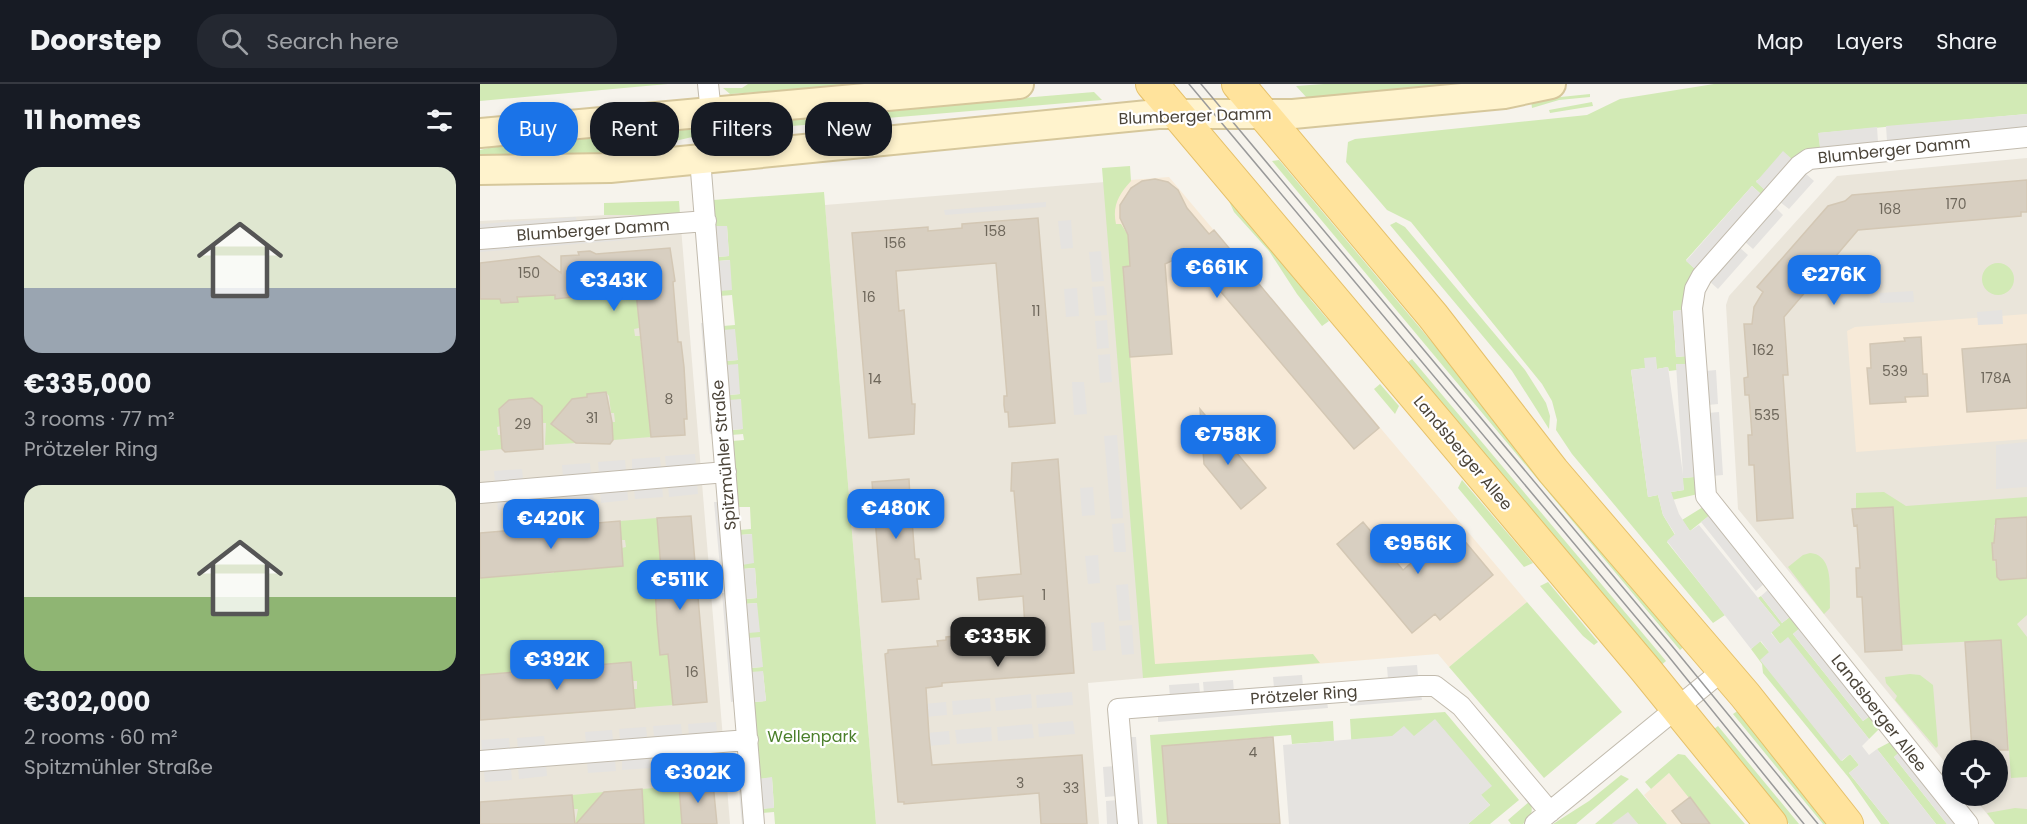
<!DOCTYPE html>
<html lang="en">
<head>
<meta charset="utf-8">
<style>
	:root { --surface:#171b24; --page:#242831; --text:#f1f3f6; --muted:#9ea1a6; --line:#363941; --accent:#1a73e8 }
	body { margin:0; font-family:Poppins,sans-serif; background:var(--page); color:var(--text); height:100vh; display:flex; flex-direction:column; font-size:22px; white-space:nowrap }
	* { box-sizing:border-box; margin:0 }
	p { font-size:20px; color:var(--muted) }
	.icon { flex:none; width:33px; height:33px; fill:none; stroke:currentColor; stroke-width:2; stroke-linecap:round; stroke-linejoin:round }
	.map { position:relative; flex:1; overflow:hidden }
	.side { display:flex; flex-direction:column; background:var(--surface); width:480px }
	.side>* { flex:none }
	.top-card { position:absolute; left:18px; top:18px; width:570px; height:54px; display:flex; gap:12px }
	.tools { position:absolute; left:1462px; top:656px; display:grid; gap:12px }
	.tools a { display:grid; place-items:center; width:66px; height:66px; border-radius:50%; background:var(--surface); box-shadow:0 3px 9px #0003; font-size:30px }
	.price { position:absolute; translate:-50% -51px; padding:0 14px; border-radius:12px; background:var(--accent); color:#fff; font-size:20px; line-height:39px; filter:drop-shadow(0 2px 3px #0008) }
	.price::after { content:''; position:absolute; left:50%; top:36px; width:18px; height:14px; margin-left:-9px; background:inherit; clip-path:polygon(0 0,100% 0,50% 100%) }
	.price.current { background:#222; color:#fff }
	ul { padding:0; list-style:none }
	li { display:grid; align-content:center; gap:12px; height:318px; padding:0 24px }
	li span { display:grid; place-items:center; height:186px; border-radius:18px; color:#555 }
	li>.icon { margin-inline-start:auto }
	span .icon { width:108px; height:108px; fill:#fffc; stroke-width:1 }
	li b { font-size:26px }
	h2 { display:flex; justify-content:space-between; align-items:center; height:72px; padding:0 24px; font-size:26px }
	.pill { padding:0 21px; border-radius:24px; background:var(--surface); box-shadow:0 3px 9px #0003; font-size:21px; line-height:54px }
	.pill.current { background:var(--accent); color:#fff }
	header { display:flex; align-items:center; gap:36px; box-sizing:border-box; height:84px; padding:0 30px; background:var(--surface); border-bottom:2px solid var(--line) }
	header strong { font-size:28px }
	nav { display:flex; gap:33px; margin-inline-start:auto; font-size:21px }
	.search { width:420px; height:54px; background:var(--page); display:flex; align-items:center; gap:15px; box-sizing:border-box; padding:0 21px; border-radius:24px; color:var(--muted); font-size:22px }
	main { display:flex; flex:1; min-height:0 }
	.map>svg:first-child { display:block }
</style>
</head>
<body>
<header>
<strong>Doorstep</strong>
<div class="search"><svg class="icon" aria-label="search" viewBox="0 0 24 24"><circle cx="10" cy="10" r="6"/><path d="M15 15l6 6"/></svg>Search here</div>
<nav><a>Map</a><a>Layers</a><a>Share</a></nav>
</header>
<main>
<section class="side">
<h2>11 homes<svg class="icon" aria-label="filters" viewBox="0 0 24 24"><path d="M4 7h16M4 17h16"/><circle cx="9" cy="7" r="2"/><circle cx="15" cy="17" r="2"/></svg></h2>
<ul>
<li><span style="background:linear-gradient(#dfe7d0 65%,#9aa5b1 0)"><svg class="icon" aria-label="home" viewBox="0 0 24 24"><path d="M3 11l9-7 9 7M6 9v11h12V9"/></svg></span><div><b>€335,000</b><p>3 rooms · 77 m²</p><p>Prötzeler Ring</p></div></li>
<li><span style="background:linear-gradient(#dfe7d0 60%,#8fb573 0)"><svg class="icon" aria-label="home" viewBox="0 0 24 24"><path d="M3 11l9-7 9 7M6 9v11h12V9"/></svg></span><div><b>€302,000</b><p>2 rooms · 60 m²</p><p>Spitzmühler Straße</p></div></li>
</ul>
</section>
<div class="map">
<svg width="1547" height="740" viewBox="0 0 1547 740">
	<rect width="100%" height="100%" fill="#f6f3ec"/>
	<path fill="#eae5da" d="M1547 74V740H1515L1492 711H1518V666H1473V688L1258 425 1246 221 1249 212 1357 92Z
		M625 98 665 594 608 599 619 740H396L345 121Z
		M129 131H200L250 740H0V137Z"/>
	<path fill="#f7ead8" d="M689 93 1047 518 969 583 958 570 665 594 625 98Z
		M1547 230V355L1376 368 1367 247 1375 243Z
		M1189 689 1210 713 1230 740H1187L1164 711Z"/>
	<path fill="#e6e2dd" d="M1148 727 1158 740H1132Z"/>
	<path fill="#d2eab5" d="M0 0H188L0 17Z
		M268 0H396L250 10 243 4H262Z
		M844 0H990L827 14 816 2Z
		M1234 0H1547V30L1339 49 1340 63 1327 66 1276 97 1286 107 1282 111 1272 102 1206 176 1216 186 1206 204 1204 226 1193 227 1196 273 1207 272V280H1196L1197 286 1189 287 1188 283 1177 285 1175 273 1165 284 1151 286 1168 413 1178 411 1183 431 1195 451 1187 458 1245 531 1233 539 1092 370 1076 346 1077 336 1072 317 1062 300 931 138 907 126 866 78 868 58 875 55 1107 31 1140 15Z
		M614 8 622 16 230 49 133 71 0 76V66L45 55Z
		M1110 10V13L1079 16 1052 24 1051 16Z
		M1112 18 1113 22 1070 29 1069 26Z
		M799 76 1206 561 1200 566 792 77Z
		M650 82 651 97C639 110 632 122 636 140H641L648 151 650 182 643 183 675 580 833 570 840 579 663 594 622 84Z
		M742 102 802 171 831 216 849 237 842 242 817 210 789 167 754 128Z
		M344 108 396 740H295L294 728 282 729V725L294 723 292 694 279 695 273 618 286 617 283 588H271L270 584 282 583 268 554 277 519 265 520V515L277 514 275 484 262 485 272 450 260 451 259 446 271 445 270 423H257L252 357 264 356 263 350 251 351V346L263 345 249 316 248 311 260 310 246 277 258 276 243 246V242L255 241 252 211 240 212 250 176 238 177 237 173 249 172 247 142H235L233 116Z
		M199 117 200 131H124V119Z
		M916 138 925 143 1045 286 1066 319 1070 332 1069 345 1032 287 910 141Z
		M1502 195a16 16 0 1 1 32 0a16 16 0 1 1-32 0Z
		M159 204 157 213 159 244 154 245 155 252H160L171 353 133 356 131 338H135L134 329H131L129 312 126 308 107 310V313L92 315 87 321 91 355 96 359 65 361 66 339H63L61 322C45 312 33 313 19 325L21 342 17 343 18 351H21L22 365 0 367V215H20L21 219 37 218V213L75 211 76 215 93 213V209L131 206V210H139V205Z
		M932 275 1186 577 1179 583 924 281Z
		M900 300 919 322 915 330 894 305Z
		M1214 393 1218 410 1192 416 1191 408 1204 406 1202 394Z
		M982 396 1053 479 1044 483 978 404Z
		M1404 408 1426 422 1547 413V433L1514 441V459H1512L1517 492 1547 494V531L1537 540 1547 553V693L1531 694 1521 556 1421 561 1413 423 1376 425V409Z
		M1223 423 1230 431 1210 447 1202 436Z
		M177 434 181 485 173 486 174 496H179L181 571 188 570 193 621 155 624 154 605H157V597H153L151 578 113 627 86 630 82 584 40 587 44 633 18 635 14 590 0 591V494L6 493 2 449 29 446 32 491 74 489 73 470 102 486 143 482 142 464 146 463 145 456H141L140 437Z
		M1330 469C1355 471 1349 507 1350 524L1344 530 1308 483 1323 471Z
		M1068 498 1118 558 1114 561 1103 552 1060 502Z
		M1281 512 1302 539 1311 532 1320 544 1313 550 1383 637 1391 631 1401 643 1389 655 1308 554 1300 560 1291 548 1300 541 1278 514Z
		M1047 518 1142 628 1064 694 969 583Z
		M1280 557 1290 569 1281 576 1362 677 1370 670 1379 681 1369 689 1410 740H1401L1369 694 1283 589 1282 580 1271 565Z
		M1430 590 1440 591 1453 601 1458 662 1456 664 1415 616 1417 612 1406 599 1405 593Z
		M1259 626 1352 740H1343L1253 630Z
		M965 628 1039 716 1010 740H988L1010 721 1001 711 955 636 934 653 877 655 872 669 870 635Z
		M853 637 854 657 812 660 811 651 682 662 688 740H677L670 651Z
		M1238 642 1319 740H1309L1231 647Z
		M1414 656 1421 667 1414 673 1467 740H1456L1397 665Z
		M1198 670 1205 671 1265 740H1230L1189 689 1171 705 1165 698Z
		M1141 691 1149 695 1096 740H1073L1109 717Z
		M199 702 202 740H164L162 705Z
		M1157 704 1187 740H1158L1148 728 1132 740H1115Z
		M124 708 122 740H95L98 725H94L92 711Z
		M1050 717C1054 728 1051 733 1043 740H1031L1028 736Z
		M1535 724 1547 725V740H1515L1507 729Z"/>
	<path fill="#e5e3e0" d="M1547 30V45L1407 57 1406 42Z
		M1397 43 1398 58 1340 63 1338 49Z
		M1303 67 1313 76 1286 107 1276 98Z
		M1325 89 1334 97 1309 125 1300 118Z
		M1272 102 1282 111 1216 186 1206 177Z
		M566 118V123L465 131 464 126Z
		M1295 123 1303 131 1273 165 1264 157Z
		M96 133 97 138 0 145V140Z
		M591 136 593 164 581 165 578 137Z
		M235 142H247L249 172 237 173Z
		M181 148V153L0 168V163Z
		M1259 163 1268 171 1238 205 1229 197Z
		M621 167 624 197 612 198 609 168Z
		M250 176 252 206 240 207 238 177Z
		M624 202 627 231 615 232 612 203Z
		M597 204 599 232 586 233 584 205Z
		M1433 207 1434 218 1400 219 1399 209Z
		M1204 226 1207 272 1196 273 1193 227Z
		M1522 226 1523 240 1498 241 1497 228Z
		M627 236 629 264 617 265 615 237Z
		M221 239H226L236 349 230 350Z
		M255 245 258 276 246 277 243 246Z
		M630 270 632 298 620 299 618 271Z
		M1176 273 1177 285 1188 283 1203 391 1196 280H1207L1214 393 1203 394 1204 406 1191 408 1199 430 1210 447 1219 441 1300 541 1291 549 1300 560 1308 553 1389 655 1382 662 1389 671 1397 665 1456 740H1410L1369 689 1379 681 1370 670 1361 677 1280 576 1289 568 1281 557 1271 565 1187 457 1195 450 1183 431 1178 411 1168 413 1151 286 1165 284 1164 274Z
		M258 280 260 310 248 311 246 281Z
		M1236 286 1238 320 1228 321 1226 287Z
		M592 298H604L607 330 594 331Z
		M261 315 263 345 251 346 249 316Z
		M1239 328 1243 391 1232 392 1228 329Z
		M637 351 643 434 631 435 624 352Z
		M1547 358V403L1516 405V361Z
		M215 370 216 382 186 384 185 372Z
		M180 373 181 385 152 387V375Z
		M145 376 146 387 119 390 118 378Z
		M110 379 111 390 83 392 82 381Z
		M42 385 43 396 15 399 14 387Z
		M217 398 218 410 189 413 188 401Z
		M182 401 183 413 155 415 154 404Z
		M613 403 615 431 602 432 600 404Z
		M147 405 148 416 121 419 120 407Z
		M113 407 114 419 86 421 85 410Z
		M44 413 45 424 18 426 17 415Z
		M234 418H241L248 493 241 494Z
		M1230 431 1285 499 1276 507 1221 438Z
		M644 439 646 468H634L632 440Z
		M272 450 274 479 262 481 260 451Z
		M618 471 620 499 608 500 605 472Z
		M275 484 277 514 265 515 262 485Z
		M648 500 651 536 639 537 636 501Z
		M1289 505 1311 532 1302 539 1281 512Z
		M242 509H249L258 617 251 618Z
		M277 519 280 548 268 549 265 520Z
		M624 538 626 566 613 567 611 539Z
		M652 541 654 570 642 571 639 542Z
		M1320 544 1391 631 1383 637 1313 550Z
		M280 553 283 583 270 584 268 554Z
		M937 581 938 592 908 595 907 583Z
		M283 587 286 617 273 618 271 588Z
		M822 591 823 602 794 604 793 593Z
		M753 596 754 608 724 610 723 598Z
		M719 599 720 610 690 613 689 601Z
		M592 608 593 621 557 624 556 611Z
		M551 610 552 624 516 627 515 614Z
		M941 610 942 616 870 622 869 616Z
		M510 614 511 627 473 631 472 617Z
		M466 618 467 631 413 636 411 623Z
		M847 618 848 624 678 638V632Z
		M955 635 1012 702 1001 711 1010 721 988 740H809L803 661 912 652 924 642 934 652Z
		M593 637 595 650 559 653 558 640Z
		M236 638 237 649 209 652 208 640Z
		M201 640 202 651 174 654 173 642Z
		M552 640 554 654 518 657 517 643Z
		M166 643 167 654 140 657 139 645Z
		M511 643 512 657 477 660 475 646Z
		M132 646 133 657 106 660 105 648Z
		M469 647 470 660 415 665 414 652Z
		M64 652 65 663 38 665 37 654Z
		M650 653H656L663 740H657Z
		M29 654 30 665 2 668 1 656Z
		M238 666 239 678 212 680 211 668Z
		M1421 667 1479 740H1467L1414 673Z
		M204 670V681L177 683 176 672Z
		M169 673 170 684 142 686V675Z
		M135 676 136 687 108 689 107 678Z
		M66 681 67 692 39 695 38 683Z
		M635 682 637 712 625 713 623 683Z
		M31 684 32 696 5 698 4 687Z
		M263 685 267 740H262L257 686Z
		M292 693 294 724 282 725 279 695Z
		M638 716 640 740H627L626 717Z"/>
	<path fill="#d8cfc1" stroke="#d3c7b4" stroke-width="1.5" d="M675 95 688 98 698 106 707 124 729 150 734 146 899 344 874 365 708 169 685 180 692 270 650 273 643 183 650 182 648 151 640 134V121L651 104 662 97Z
		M1547 96V128H1541V132L1378 146 1304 233 1308 291H1303L1313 434 1277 437 1274 381H1269L1268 351H1272L1269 311H1265L1264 294 1268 293 1264 240H1272L1274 223 1283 208 1277 203 1348 122 1365 117 1372 111Z
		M558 134 575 339 529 343 528 328H525L524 321V312H527L516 179 416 187 419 227 424 226 432 320H435L434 350 389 354 372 149 448 143V147L482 144V140Z
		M190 164 195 197 193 198 198 258H201L204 283 207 335H204L205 351 171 353 156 208 131 210V206L93 209V213L75 215V211L37 213 38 218 21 219 20 215H0V179L59 172 81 189V172L99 171 98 168 110 167 116 170Z
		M1441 253 1443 290H1447L1448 312 1425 313 1426 318 1390 320 1387 284H1391L1390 260 1425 257 1424 254Z
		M1547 260V324L1487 328 1482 265Z
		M126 308 132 338 133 356 130 360 96 359 71 340 92 315 107 313V310Z
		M52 314 62 322 63 365 25 368 22 365 19 325 29 316Z
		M720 325 786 404 761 425 724 380Z
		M578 375 594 589 462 599V602L446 604 449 652 452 681 602 671 607 740H561L559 709 424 720V718H418L405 570 408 569V566L458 562 457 557 466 556V553L476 552V549L545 543 543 512 499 516 497 494 541 490 534 407H531L532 379Z
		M429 395 430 415H435L436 435 432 436 435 475H439L441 495H437L439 515 402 518 392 398Z
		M1413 423 1422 566 1385 568 1382 513H1377L1376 484H1380L1377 441 1374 442 1372 425Z
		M211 432 227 618 193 621 188 570 180 571 177 538 174 486 181 485 177 434Z
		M1547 433V494L1520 496 1517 493 1516 476H1513L1512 459H1514L1516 435Z
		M140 437 143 482 0 494V449Z
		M883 438 923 486 973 443 1013 491 960 536 955 530 932 549 857 460Z
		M1521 556 1528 666H1492L1485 558Z
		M151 578 155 624 0 636V591Z
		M793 653 800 740H688L682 662Z
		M233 699 237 740H202L199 702Z
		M162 705 164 740H96L124 708Z
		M92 711 95 740H0V718Z
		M1210 713 1230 740H1202L1192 727Z"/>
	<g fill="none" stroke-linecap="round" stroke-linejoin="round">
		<g stroke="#c2bbae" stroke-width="22">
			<path id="street" d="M228 0 231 29
				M220 75 274 740
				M0 155 226 137
				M0 409 246 388
				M0 677 268 656
				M648 740 638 625 940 602H955L981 622 1070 728
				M1055 740 1242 587
				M1488 740 1226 412 1212 224 1215 205 1222 192 1319 82 1329 75 1547 53"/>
		</g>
		<g stroke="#d6c79b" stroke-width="32">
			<path id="secondary" d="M0 49 539 0
				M0 86 130 84 678 30H813L1024 10 1071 0"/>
		</g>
		<g stroke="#e6c16a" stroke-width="34">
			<path id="primary" d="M672 0 1165 585 1291 740
				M758 0 953 232 1073 387 1265 611 1367 740"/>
		</g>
		<use href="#street" stroke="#fff" stroke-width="20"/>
		<use href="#secondary" stroke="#fff3cd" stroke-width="28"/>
		<use href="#primary" stroke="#ffe39c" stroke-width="32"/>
		<path stroke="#9a9a9a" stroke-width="1.5" d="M709 0 1185 568 1324 740
			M721 0 1192 562 1338 740"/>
	</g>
	<g text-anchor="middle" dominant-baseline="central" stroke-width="4.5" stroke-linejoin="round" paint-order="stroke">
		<g font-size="14" fill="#6e675b">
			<text x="1476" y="120">170</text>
			<text x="1410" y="125">168</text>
			<text x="515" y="147">158</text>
			<text x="415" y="159">156</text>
			<text x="49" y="189">150</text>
			<text x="389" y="213">16</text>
			<text x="556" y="227">11</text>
			<text x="1283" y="266">162</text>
			<text x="1415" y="287">539</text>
			<text x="1516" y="294">178A</text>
			<text x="395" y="295">14</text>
			<text x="189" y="315">8</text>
			<text x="1287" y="331">535</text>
			<text x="112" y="334">31</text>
			<text x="43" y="340">29</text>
			<text x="564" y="511">1</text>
			<text x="212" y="588">16</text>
			<text x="773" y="668">4</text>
			<text x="540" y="699">3</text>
			<text x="591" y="704">33</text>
		</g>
		<g font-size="16" fill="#4b4439" stroke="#fff">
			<text transform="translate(715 32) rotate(-2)">Blumberger Damm</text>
			<text transform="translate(1414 66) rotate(-6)">Blumberger Damm</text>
			<text transform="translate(113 146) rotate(-4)">Blumberger Damm</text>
			<text transform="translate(983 369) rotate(50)">Landsberger Allee</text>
			<text transform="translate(244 371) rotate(-95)">Spitzmühler Straße</text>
			<text transform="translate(824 611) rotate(-4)">Prötzeler Ring</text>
			<text transform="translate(1399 629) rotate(52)">Landsberger Allee</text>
		</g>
		<g font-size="16" fill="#4a7f2a" stroke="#fff">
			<text x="332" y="652">Wellenpark</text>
		</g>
	</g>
</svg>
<div class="tools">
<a><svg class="icon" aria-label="locate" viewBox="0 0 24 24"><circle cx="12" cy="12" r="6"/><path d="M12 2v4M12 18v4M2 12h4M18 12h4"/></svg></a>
</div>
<b class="price" style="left:737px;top:215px">€661K</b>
<b class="price" style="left:1354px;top:222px">€276K</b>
<b class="price" style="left:134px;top:228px">€343K</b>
<b class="price" style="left:748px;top:382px">€758K</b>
<b class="price" style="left:416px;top:456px">€480K</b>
<b class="price" style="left:71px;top:466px">€420K</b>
<b class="price" style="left:938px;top:491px">€956K</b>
<b class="price" style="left:200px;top:527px">€511K</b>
<b class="price current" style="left:518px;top:584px">€335K</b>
<b class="price" style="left:77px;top:607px">€392K</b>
<b class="price" style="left:218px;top:720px">€302K</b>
<div class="top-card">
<a class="pill current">Buy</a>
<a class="pill">Rent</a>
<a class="pill">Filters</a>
<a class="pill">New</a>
</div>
</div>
</main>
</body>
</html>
